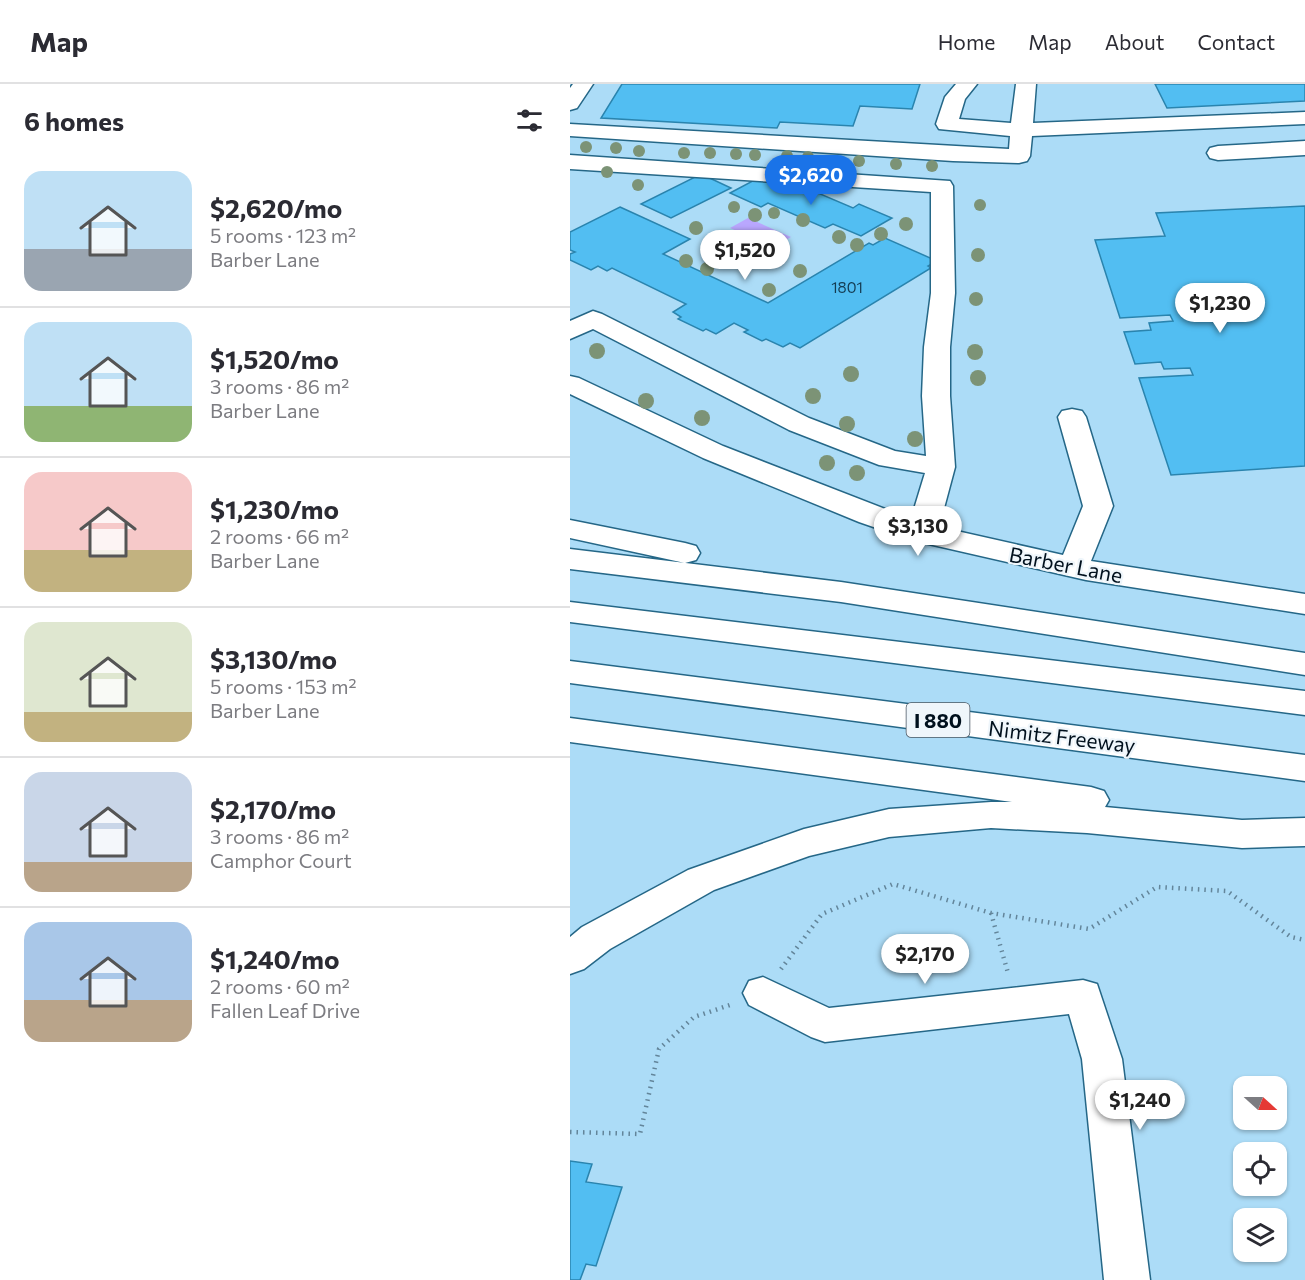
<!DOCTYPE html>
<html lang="en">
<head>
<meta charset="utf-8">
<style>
	:root { --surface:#fff; --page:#f7f7f7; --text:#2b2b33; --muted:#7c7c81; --line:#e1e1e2; --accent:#1a73e8 }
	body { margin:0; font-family:Commissioner,sans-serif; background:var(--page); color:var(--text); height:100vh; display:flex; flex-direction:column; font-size:22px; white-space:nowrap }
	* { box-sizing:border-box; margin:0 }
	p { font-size:20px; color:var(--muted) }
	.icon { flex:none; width:33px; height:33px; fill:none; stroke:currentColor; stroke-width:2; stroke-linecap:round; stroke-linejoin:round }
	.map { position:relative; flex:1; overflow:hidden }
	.drawer { display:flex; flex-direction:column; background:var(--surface); width:570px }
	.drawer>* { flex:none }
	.needle { width:39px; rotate:111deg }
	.fabs { position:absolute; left:663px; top:992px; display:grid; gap:12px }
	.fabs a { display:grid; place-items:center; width:54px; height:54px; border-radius:12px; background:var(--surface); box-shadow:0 2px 4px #0004; font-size:30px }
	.price { position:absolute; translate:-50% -51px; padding:0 14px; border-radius:21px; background:#fff; color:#222; font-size:20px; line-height:39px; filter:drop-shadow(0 2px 3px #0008) }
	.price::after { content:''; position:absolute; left:50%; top:36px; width:18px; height:14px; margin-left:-9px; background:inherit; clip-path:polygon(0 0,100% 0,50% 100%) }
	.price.selected { background:var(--accent); color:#fff }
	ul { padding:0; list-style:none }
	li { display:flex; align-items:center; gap:18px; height:150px; padding:0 24px }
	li+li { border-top:2px solid var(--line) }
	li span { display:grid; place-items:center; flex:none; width:168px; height:120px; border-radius:18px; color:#555 }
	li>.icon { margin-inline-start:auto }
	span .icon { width:72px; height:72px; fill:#fffc; stroke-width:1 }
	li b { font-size:26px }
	h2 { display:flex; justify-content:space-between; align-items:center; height:72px; padding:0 24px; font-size:26px }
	header { display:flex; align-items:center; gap:36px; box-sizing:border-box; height:84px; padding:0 30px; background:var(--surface); border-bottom:2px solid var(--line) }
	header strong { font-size:28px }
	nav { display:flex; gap:33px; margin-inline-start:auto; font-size:21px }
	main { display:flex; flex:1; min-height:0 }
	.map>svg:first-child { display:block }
</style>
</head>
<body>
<header>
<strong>Map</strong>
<nav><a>Home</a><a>Map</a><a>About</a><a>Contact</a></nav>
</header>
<main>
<section class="drawer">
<h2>6 homes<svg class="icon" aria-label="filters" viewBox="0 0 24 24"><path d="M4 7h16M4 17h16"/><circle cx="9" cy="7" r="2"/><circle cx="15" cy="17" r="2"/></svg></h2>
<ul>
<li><span style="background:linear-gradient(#bfe0f5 65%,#9aa5b1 0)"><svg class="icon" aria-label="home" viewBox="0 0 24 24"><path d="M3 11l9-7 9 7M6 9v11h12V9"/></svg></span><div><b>$2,620/mo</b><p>5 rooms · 123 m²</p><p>Barber Lane</p></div></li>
<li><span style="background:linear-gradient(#bfe0f5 70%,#8fb573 0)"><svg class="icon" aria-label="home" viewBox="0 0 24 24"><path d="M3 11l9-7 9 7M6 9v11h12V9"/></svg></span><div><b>$1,520/mo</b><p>3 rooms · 86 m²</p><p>Barber Lane</p></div></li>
<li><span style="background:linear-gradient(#f6c9c9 65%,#c2b280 0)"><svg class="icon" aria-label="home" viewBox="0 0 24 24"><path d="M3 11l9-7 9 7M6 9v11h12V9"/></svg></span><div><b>$1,230/mo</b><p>2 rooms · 66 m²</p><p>Barber Lane</p></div></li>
<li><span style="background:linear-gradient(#dfe7d0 75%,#c2b280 0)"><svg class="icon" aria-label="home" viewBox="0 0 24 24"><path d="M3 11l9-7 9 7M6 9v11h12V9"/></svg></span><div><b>$3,130/mo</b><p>5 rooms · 153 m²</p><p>Barber Lane</p></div></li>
<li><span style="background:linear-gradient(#c9d6e8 75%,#b9a48a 0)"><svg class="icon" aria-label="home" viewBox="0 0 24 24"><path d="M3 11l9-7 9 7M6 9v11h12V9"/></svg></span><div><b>$2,170/mo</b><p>3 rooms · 86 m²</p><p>Camphor Court</p></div></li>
<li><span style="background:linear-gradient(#a9c7e8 65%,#b9a48a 0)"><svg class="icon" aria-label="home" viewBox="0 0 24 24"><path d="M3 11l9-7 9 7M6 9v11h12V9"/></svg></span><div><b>$1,240/mo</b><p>2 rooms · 60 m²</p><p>Fallen Leaf Drive</p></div></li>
</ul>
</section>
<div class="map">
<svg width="735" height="1196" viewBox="0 0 735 1196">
	<rect width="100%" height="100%" fill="#acdcf7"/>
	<path fill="#b9a7fe" d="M178 134 221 153 203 163 160 144Z"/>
	<path fill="#52bef2" stroke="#2a84ae" stroke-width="1.5" d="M52 0H350L342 25 290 22 283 42 210 38 207 44 31 34Z
		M585 0H735V17L597 24Z
		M131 90 161 104 101 134 71 120Z
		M192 92 219 104 227 100 283 124 289 120 322 134 291 152 263 140 255 144 198 119 191 123 160 109Z
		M735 122V382L601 391 569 294 623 291 620 284 594 285 591 278 565 280 554 248 581 246 579 239 603 237 600 231 550 234 525 156 595 152 586 129Z
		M50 123 120 155 93 170 198 219 299 159 303 161 315 154 367 177 358 182 361 184 230 264 220 259 213 263 196 255 192 257 174 248 178 246 164 239 146 250 136 245 133 247 108 235 111 233 103 228 116 220 42 184 37 187 28 182 21 186 0 176V170L5 168 0 166V148Z
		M0 1077 22 1080 16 1098 52 1103 26 1182 16 1180 10 1196H0Z"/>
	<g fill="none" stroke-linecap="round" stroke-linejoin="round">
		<g stroke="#256787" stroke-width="3">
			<path id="minor" d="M3 0H23L7 24 0 26V4Z
				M386 0H407L395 15 389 35 441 39 446 0H466L463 39 735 28V40L462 52 460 72 457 77 449 79 383 77 0 52V40L439 65 440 52 369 45 366 40 375 13Z
				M735 57V71L648 76 640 74 637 69 640 64 648 62Z
				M0 71 380 97 383 102 385 209 380 263V312L385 383 369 443 493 471 513 422 488 333 492 327 502 325 512 327 516 333 543 422 521 477 735 510V530L516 496 341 456 289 438 133 374 0 310V292L9 294 153 362 341 435 355 389 309 381 219 346 23 245 0 255V237L23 227 32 230 239 334 325 367 356 372 352 312 354 263 361 209V108L0 85Z
				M193 893 259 924 513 896 527 900 552 975 580 1196H534L512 975 499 930 255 958 241 953 179 921 173 909 179 897Z"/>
		</g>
		<g stroke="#256787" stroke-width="3">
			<path id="highway" d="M0 436 115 459 126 462 130 469 126 476 115 479 0 454Z
				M0 465 271 498 735 569V591L271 518 0 485Z
				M0 518 735 607V631L0 538Z
				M0 577 735 671V697L0 599Z
				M0 634 521 703 534 707 539 716 535 723 672 736 735 734V762L672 764 517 749 421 744 319 753 239 772 144 806 40 865 14 885 0 890V853L12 843 118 786 234 745 319 725 421 718H442L0 658Z"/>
		</g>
		<path stroke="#63859a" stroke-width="4.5" stroke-dasharray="1.5 5" stroke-linecap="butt" d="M421 829 438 889
			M211 885 252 830 323 800 421 829 519 845 587 803 657 807 721 853 735 856
			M0 1048 70 1050 89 965 124 933 163 920"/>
		<use href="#minor" fill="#fff" fill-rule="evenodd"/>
		<use href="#highway" fill="#fff" fill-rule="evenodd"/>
	</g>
	<g fill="#7c9376">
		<circle cx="16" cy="63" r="6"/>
		<circle cx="46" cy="64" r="6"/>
		<circle cx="69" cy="67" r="6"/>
		<circle cx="114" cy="69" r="6"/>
		<circle cx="140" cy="69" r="6"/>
		<circle cx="166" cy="70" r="6"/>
		<circle cx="185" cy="71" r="6"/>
		<circle cx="217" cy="72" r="6"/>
		<circle cx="238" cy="73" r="6"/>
		<circle cx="262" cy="77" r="6"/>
		<circle cx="289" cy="77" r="6"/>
		<circle cx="326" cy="80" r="6"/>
		<circle cx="362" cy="82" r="6"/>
		<circle cx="37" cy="88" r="6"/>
		<circle cx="68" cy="101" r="6"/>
		<circle cx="410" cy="121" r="6"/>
		<circle cx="164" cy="123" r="6"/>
		<circle cx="204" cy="129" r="6"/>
		<circle cx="185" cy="131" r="7"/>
		<circle cx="233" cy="136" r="7"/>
		<circle cx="336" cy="140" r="7"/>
		<circle cx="126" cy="144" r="7"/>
		<circle cx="311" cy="150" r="7"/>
		<circle cx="269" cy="153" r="7"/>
		<circle cx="287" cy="161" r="7"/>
		<circle cx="408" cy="171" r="7"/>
		<circle cx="116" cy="177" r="7"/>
		<circle cx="137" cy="185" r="7"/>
		<circle cx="230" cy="187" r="7"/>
		<circle cx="199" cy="206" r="7"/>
		<circle cx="406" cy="215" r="7"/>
		<circle cx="27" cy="267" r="8"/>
		<circle cx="405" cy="268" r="8"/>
		<circle cx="281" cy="290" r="8"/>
		<circle cx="408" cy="294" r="8"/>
		<circle cx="243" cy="312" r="8"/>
		<circle cx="76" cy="317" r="8"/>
		<circle cx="132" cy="334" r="8"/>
		<circle cx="277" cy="340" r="8"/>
		<circle cx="345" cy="355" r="8"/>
		<circle cx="257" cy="379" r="8"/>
		<circle cx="287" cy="389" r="8"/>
	</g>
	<g text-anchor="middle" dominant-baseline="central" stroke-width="4.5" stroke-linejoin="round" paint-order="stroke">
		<g font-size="15" fill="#143c52">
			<text x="277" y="203">1801</text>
		</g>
		<rect fill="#eff6fb" stroke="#485560" stroke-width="1.5" x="336.5" y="619" width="63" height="34" rx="4.5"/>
		<g font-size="20" font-weight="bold" fill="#00101d">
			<text x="368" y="636">I 880</text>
		</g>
		<g font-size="21" fill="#00101d" stroke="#eff6fb">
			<text transform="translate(496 480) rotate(11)">Barber Lane</text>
			<text transform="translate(492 652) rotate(7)">Nimitz Freeway</text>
		</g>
	</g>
</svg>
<div class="fabs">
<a><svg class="needle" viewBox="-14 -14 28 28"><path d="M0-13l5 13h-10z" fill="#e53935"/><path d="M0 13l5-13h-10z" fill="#7c7c81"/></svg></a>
<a><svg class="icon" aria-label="locate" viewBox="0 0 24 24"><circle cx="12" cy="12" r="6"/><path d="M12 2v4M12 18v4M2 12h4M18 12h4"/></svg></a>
<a><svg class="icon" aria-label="layers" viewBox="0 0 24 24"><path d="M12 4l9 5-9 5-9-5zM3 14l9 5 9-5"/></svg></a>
</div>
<b class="price selected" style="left:241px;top:122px">$2,620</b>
<b class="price" style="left:175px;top:197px">$1,520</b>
<b class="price" style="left:650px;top:250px">$1,230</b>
<b class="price" style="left:348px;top:473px">$3,130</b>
<b class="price" style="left:355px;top:901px">$2,170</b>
<b class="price" style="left:570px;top:1047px">$1,240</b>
</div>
</main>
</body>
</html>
